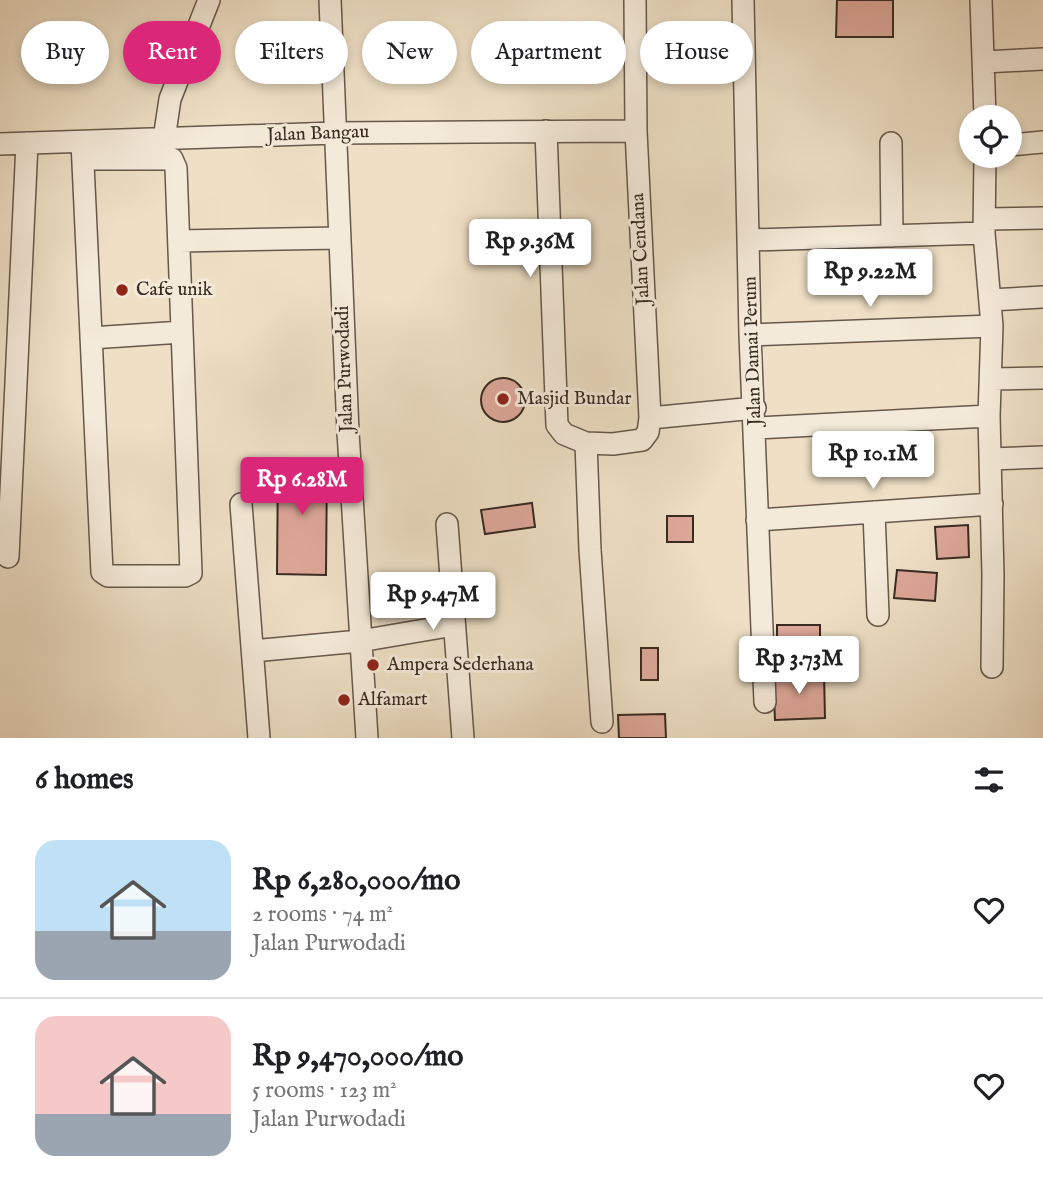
<!DOCTYPE html>
<html lang="en">
<head>
<meta charset="utf-8">
<style>
	:root { --surface:#fff; --page:#f6f6f6; --text:#202124; --muted:#757577; --line:#e0e0e0; --accent:#db2777 }
	body { margin:0; font-family:"IM FELL English",serif; background:var(--page); color:var(--text); height:100vh; display:flex; flex-direction:column; font-size:26px; white-space:nowrap }
	* { box-sizing:border-box; margin:0 }
	p { font-size:23px; color:var(--muted) }
	.icon { flex:none; width:38px; height:38px; fill:none; stroke:currentColor; stroke-width:2; stroke-linecap:round; stroke-linejoin:round }
	.map { position:relative; height:738px; overflow:hidden }
	.drawer { display:flex; flex-direction:column; background:var(--surface); flex:1 }
	.drawer>* { flex:none }
	.banner { position:absolute; left:21px; top:21px; width:1001px; height:63px; display:flex; gap:14px }
	.tools { position:absolute; left:959px; top:105px; display:grid; gap:14px }
	.tools a { display:grid; place-items:center; width:63px; height:63px; border-radius:50%; background:var(--surface); box-shadow:0 4px 10px #0003; font-size:35px }
	.price { position:absolute; translate:-50% -60px; padding:0 16px; border-radius:7px; background:#fff; color:#222; font-size:23px; line-height:46px; filter:drop-shadow(0 2px 4px #0008) }
	.price::after { content:''; position:absolute; left:50%; top:42px; width:21px; height:16px; margin-left:-10px; background:inherit; clip-path:polygon(0 0,100% 0,50% 100%) }
	.price.current { background:var(--accent); color:#fff }
	ul { padding:0; list-style:none }
	li { display:flex; align-items:center; gap:21px; height:175px; padding:0 35px }
	li+li { border-top:2px solid var(--line) }
	li span { display:grid; place-items:center; flex:none; width:196px; height:140px; border-radius:21px; color:#555 }
	li>.icon { margin-inline-start:auto }
	span .icon { width:84px; height:84px; fill:#fffc; stroke-width:1 }
	li b { font-size:30px }
	h2 { display:flex; justify-content:space-between; align-items:center; height:84px; padding:0 35px; font-size:30px }
	.pill { padding:0 24px; border-radius:32px; background:var(--surface); box-shadow:0 4px 10px #0003; font-size:24px; line-height:63px }
	.pill.current { background:var(--accent); color:#fff }
	.map>svg:first-child { display:block }
</style>
</head>
<body>
<div class="map">
<svg width="1043" height="738" viewBox="0 0 1043 738">
	<rect width="100%" height="100%" fill="#eedfc5"/>
	<filter id="stains"><feTurbulence type="fractalNoise" baseFrequency=".00286" numOctaves="4"/><feColorMatrix values="0 0 0 0 .2 0 0 0 0 .09 0 0 0 0 .02 0 0 0 .5 -.17"/></filter>
	<radialGradient id="worn" r=".72"><stop offset=".6" stop-color="#630" stop-opacity="0"/><stop offset="1" stop-color="#630" stop-opacity=".3"/></radialGradient>
	<path fill="#dda799" stroke="#382b22" stroke-width="2" d="M837 0H893V37H836Z
		M481 400a22 22 0 1 1 44 0a22 22 0 1 1-44 0Z
		M327 459 326 575 277 574 278 460Z
		M532 503 535 527 485 534 481 510Z
		M667 516H693V542H667Z
		M968 525 969 557 937 559 935 527Z
		M897 570 937 573 935 601 894 598Z
		M777 625H820V657H777Z
		M641 648H658V680H641Z
		M824 673 825 718 775 720 773 675Z
		M665 714 666 738H619L618 715Z"/>
	<g fill="none" stroke-linecap="round" stroke-linejoin="round">
		<g stroke="#66584b" stroke-width="24">
			<path id="minor" d="M330 0 348 432 367 738
				M743 0 750 335 765 702
				M981 0 985 117
				M984 62 1043 59
				M546 131 557 425 564 434 586 443 590 550 602 722
				M164 139 170 99 209 0
				M82 142 102 572 108 576H185L191 573 176 168 172 159H83
				M891 143 892 236
				M0 144 335 133 636 131
				M1010 145 1043 142
				M985 156 984 233 992 326 989 416 993 575 992 667
				M985 219 1043 218
				M750 240 984 233
				M179 241 339 238
				M990 300 1043 297
				M750 335 992 326
				M91 338 182 332
				M992 379 1043 378
				M650 418 755 408
				M756 428 989 416
				M586 443 613 444 642 440 648 432 650 418 636 131 635 0
				M991 459 1043 457
				M241 504 259 738
				M874 512 878 615
				M757 520 992 504
				M447 524 463 738
				M8 557 27 143
				M253 651 360 641 454 625"/>
		</g>
		<use href="#minor" stroke="#f4ead9" stroke-width="21"/>
	</g>
	<g fill="#8f2418" stroke="#f4ead9" stroke-width="2.5">
		<circle cx="122" cy="290" r="7"/>
		<circle cx="503" cy="399" r="7"/>
		<circle cx="373" cy="665" r="7"/>
		<circle cx="344" cy="700" r="7"/>
	</g>
	<g text-anchor="middle" dominant-baseline="central" stroke-width="6" stroke-linejoin="round" paint-order="stroke">
		<g font-size="19" fill="#382b22" stroke="#f4ead9">
			<text transform="translate(318 134) rotate(-2)">Jalan Bangau</text>
			<text transform="translate(641 249) rotate(-93)">Jalan Cendana</text>
			<text transform="translate(753 351) rotate(-92)">Jalan Damai Perum</text>
			<text transform="translate(345 369) rotate(-92)">Jalan Purwodadi</text>
		</g>
		<g font-size="19" fill="#382b22" stroke="#f4ead9" text-anchor="start">
			<text x="136" y="290">Cafe unik</text>
			<text x="517" y="399">Masjid Bundar</text>
			<text x="387" y="665">Ampera Sederhana</text>
			<text x="358" y="700">Alfamart</text>
		</g>
	</g>
	<rect width="100%" height="100%" filter="url(#stains)"/>
	<rect width="100%" height="100%" fill="url(#worn)"/>
</svg>
<div class="tools">
<a><svg class="icon" aria-label="locate" viewBox="0 0 24 24"><circle cx="12" cy="12" r="6"/><path d="M12 2v4M12 18v4M2 12h4M18 12h4"/></svg></a>
</div>
<b class="price" style="left:530px;top:279px">Rp 9.36M</b>
<b class="price" style="left:870px;top:309px">Rp 9.22M</b>
<b class="price" style="left:873px;top:491px">Rp 10.1M</b>
<b class="price current" style="left:302px;top:517px">Rp 6.28M</b>
<b class="price" style="left:433px;top:632px">Rp 9.47M</b>
<b class="price" style="left:799px;top:696px">Rp 3.73M</b>
<div class="banner">
<a class="pill">Buy</a>
<a class="pill current">Rent</a>
<a class="pill">Filters</a>
<a class="pill">New</a>
<a class="pill">Apartment</a>
<a class="pill">House</a>
</div>
</div>
<section class="drawer">
<h2>6 homes<svg class="icon" aria-label="filters" viewBox="0 0 24 24"><path d="M4 7h16M4 17h16"/><circle cx="9" cy="7" r="2"/><circle cx="15" cy="17" r="2"/></svg></h2>
<ul>
<li><span style="background:linear-gradient(#bfe0f5 65%,#9aa5b1 0)"><svg class="icon" aria-label="home" viewBox="0 0 24 24"><path d="M3 11l9-7 9 7M6 9v11h12V9"/></svg></span><div><b>Rp 6,280,000/mo</b><p>2 rooms · 74 m²</p><p>Jalan Purwodadi</p></div><svg class="icon" aria-label="heart" viewBox="0 0 24 24"><path d="M12 20l-8-8c-3-5 5-10 8-4 3-6 11-1 8 4z"/></svg></li>
<li><span style="background:linear-gradient(#f6c9c9 70%,#9aa5b1 0)"><svg class="icon" aria-label="home" viewBox="0 0 24 24"><path d="M3 11l9-7 9 7M6 9v11h12V9"/></svg></span><div><b>Rp 9,470,000/mo</b><p>5 rooms · 123 m²</p><p>Jalan Purwodadi</p></div><svg class="icon" aria-label="heart" viewBox="0 0 24 24"><path d="M12 20l-8-8c-3-5 5-10 8-4 3-6 11-1 8 4z"/></svg></li>
</ul>
</section>
</body>
</html>
